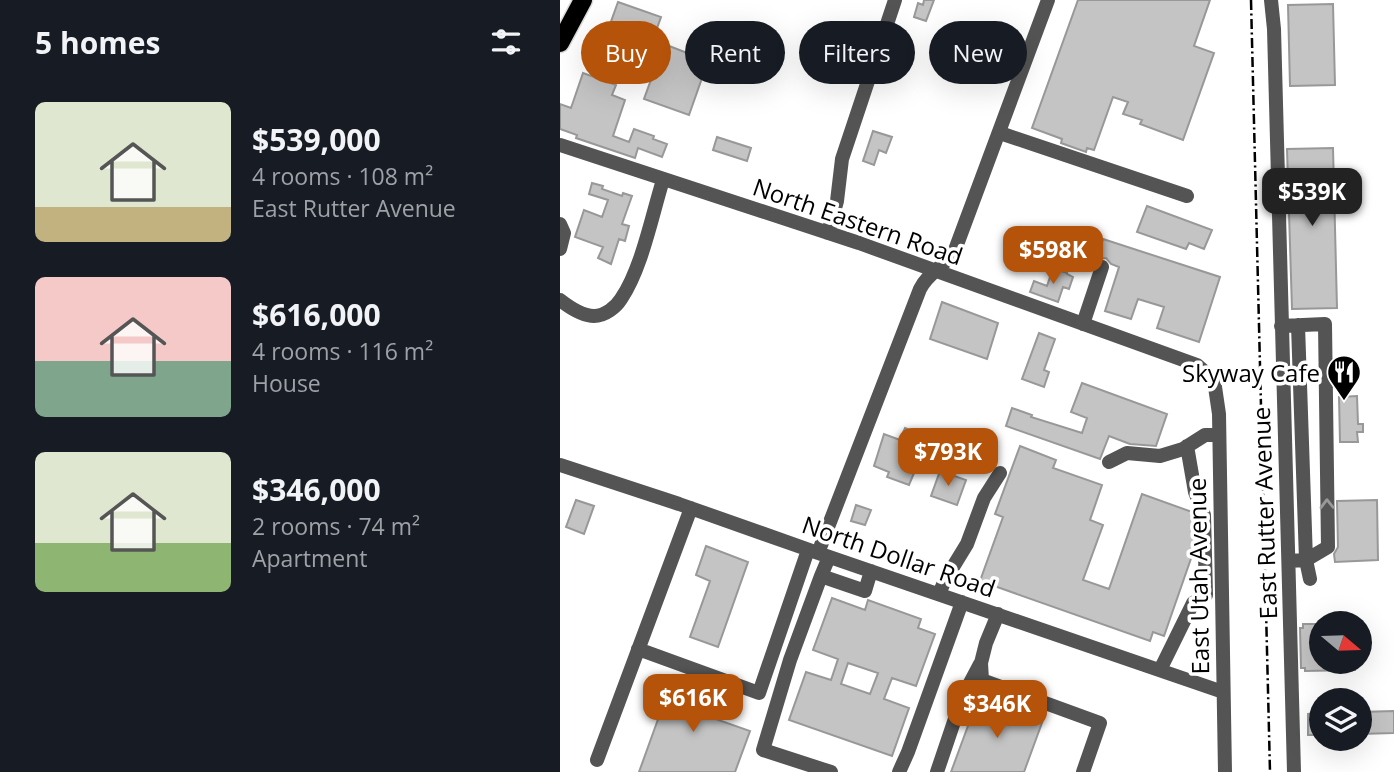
<!DOCTYPE html>
<html lang="en">
<head>
<meta charset="utf-8">
<style>
	:root { --surface:#171b24; --page:#20242c; --text:#f1f3f6; --muted:#9ea1a6; --accent:#b45309 }
	body { margin:0; font-family:"Open Sans",sans-serif; background:var(--page); color:var(--text); height:100vh; display:flex; flex-direction:column; font-size:26px; white-space:nowrap }
	* { box-sizing:border-box; margin:0 }
	p { font-size:23px; color:var(--muted) }
	.icon { flex:none; width:38px; height:38px; fill:none; stroke:currentColor; stroke-width:2; stroke-linecap:round; stroke-linejoin:round }
	.map { position:relative; flex:1; overflow:hidden }
	.panel { display:flex; flex-direction:column; background:var(--surface); width:560px }
	.panel>* { flex:none }
	.top-card { position:absolute; left:21px; top:21px; width:665px; height:63px; display:flex; gap:14px }
	.needle { width:46px; rotate:109deg }
	.buttons { position:absolute; left:749px; top:611px; display:grid; gap:14px }
	.buttons a { display:grid; place-items:center; width:63px; height:63px; border-radius:50%; background:var(--surface); box-shadow:0 7px 28px #0002; font-size:35px }
	.price { position:absolute; translate:-50% -60px; padding:0 16px; border-radius:14px; background:var(--accent); color:#fff; font-size:23px; line-height:46px; filter:drop-shadow(0 2px 4px #0008) }
	.price::after { content:''; position:absolute; left:50%; top:42px; width:21px; height:16px; margin-left:-10px; background:inherit; clip-path:polygon(0 0,100% 0,50% 100%) }
	.price.active { background:#222; color:#fff }
	ul { padding:0; list-style:none }
	li { display:flex; align-items:center; gap:21px; height:175px; padding:0 35px }
	li span { display:grid; place-items:center; flex:none; width:196px; height:140px; border-radius:10px; color:#555 }
	li>.icon { margin-inline-start:auto }
	span .icon { width:84px; height:84px; fill:#fffc; stroke-width:1 }
	li b { font-size:30px }
	h2 { display:flex; justify-content:space-between; align-items:center; height:84px; padding:0 35px; font-size:30px }
	.chip { padding:0 24px; border-radius:32px; background:var(--surface); box-shadow:0 7px 28px #0002; font-size:24px; line-height:63px }
	.chip.active { background:var(--accent); color:#fff }
	main { display:flex; flex:1; min-height:0 }
	.map>svg:first-child { display:block }
</style>
</head>
<body>
<main>
<section class="panel">
<h2>5 homes<svg class="icon" aria-label="filters" viewBox="0 0 24 24"><path d="M4 7h16M4 17h16"/><circle cx="9" cy="7" r="2"/><circle cx="15" cy="17" r="2"/></svg></h2>
<ul>
<li><span style="background:linear-gradient(#dfe7d0 75%,#c2b280 0)"><svg class="icon" aria-label="home" viewBox="0 0 24 24"><path d="M3 11l9-7 9 7M6 9v11h12V9"/></svg></span><div><b>$539,000</b><p>4 rooms · 108 m²</p><p>East Rutter Avenue</p></div></li>
<li><span style="background:linear-gradient(#f6c9c9 60%,#7fa58c 0)"><svg class="icon" aria-label="home" viewBox="0 0 24 24"><path d="M3 11l9-7 9 7M6 9v11h12V9"/></svg></span><div><b>$616,000</b><p>4 rooms · 116 m²</p><p>House</p></div></li>
<li><span style="background:linear-gradient(#dfe7d0 65%,#8fb573 0)"><svg class="icon" aria-label="home" viewBox="0 0 24 24"><path d="M3 11l9-7 9 7M6 9v11h12V9"/></svg></span><div><b>$346,000</b><p>2 rooms · 74 m²</p><p>Apartment</p></div></li>
</ul>
</section>
<div class="map">
<svg width="834" height="772" viewBox="0 0 834 772">
	<rect width="100%" height="100%" fill="#fff"/>
	<path fill="#c4c4c4" stroke="#989898" stroke-width="2" fill-rule="evenodd" d="M364 0H374L366 21 354 17 358 3 363 5Z
		M518 0H650L634 46 654 53 623 140 580 124 582 120 563 114 568 102 553 97 534 150 527 148 526 152 501 143 502 139 472 128Z
		M58 2 101 17 91 45 48 30Z
		M773 4 775 85 730 86 728 5Z
		M104 44 148 61 129 115 84 99Z
		M23 73 56 85 52 95 65 100 53 136 69 142 74 129 94 136 93 139 107 144 102 157 78 148 75 158 16 138 17 135 0 129V104L11 108Z
		M313 131 332 137 326 153 319 150 314 165 303 161Z
		M157 137 191 148 187 161 153 150Z
		M773 148 777 308 732 309 727 149Z
		M32 183 43 186 42 189 62 196 63 193 72 196 62 224 69 226 65 241 59 239 51 264 38 258 43 247 15 237 24 210 42 217 48 200 29 194Z
		M587 206 652 230 644 249 629 243 626 249 577 232Z
		M543 239 660 277 639 342 597 328 604 307 578 299 571 319 545 311 559 267 551 264 546 258 537 259Z
		M493 268 507 273V274L513 277 509 289 503 287 498 302 470 292 474 281 487 286Z
		M382 302 438 323 427 359 370 339Z
		M479 333 495 339 484 370 489 372 484 387 462 379Z
		M522 383 607 414 596 446 570 444 549 436 540 459 446 426 452 408 472 415 471 417 522 433 527 418 511 412Z
		M797 396 798 424H803V432H797L798 442H780L779 397Z
		M345 428 356 433 347 457 350 458 346 470 354 473 349 485 327 477 329 472 314 466 324 434 340 440Z
		M460 446 496 460 493 468 542 485 530 520 543 525 523 580 549 589 582 494 632 512 631 520 635 521V547L604 636 593 632 590 641 420 581 443 517 435 514Z
		M380 471 406 480 397 505 371 496Z
		M16 500 34 506 24 534 6 527Z
		M817 500 818 560 775 562 774 554 778 547 777 501Z
		M296 505 311 510 305 525 291 521Z
		M146 546 188 562 158 647 130 637 150 581 136 575Z
		M272 598 305 610 308 600 361 619 358 628 375 634 356 686 332 678 324 699 349 708 332 756 229 720 246 672 271 680 278 659 253 650ZM288 663 318 673 310 694 281 684Z
		M743 624H761V662H795V670L745 671V668H741L740 628H743Z
		M114 675 157 690 147 716 190 731 175 772H79Z
		M419 696 483 720 464 772H391Z
		M834 711V733L800 734V712Z
		M761 713V735H748V714Z"/>
	<g fill="none" stroke-linecap="round" stroke-linejoin="round">
		<g stroke="#dbdbdb" stroke-width="21">
			<path id="major" d="M0 43 23 0"/>
		</g>
		<path stroke="#545454" stroke-width="14" d="M711 0 714 29 734 772
			M440 133 627 196
			M0 145 299 243 637 365 654 380 659 414 665 772
			M0 224 4 233 0 249
			M268 233 277 201 282 159 335 0
			M0 300C9 307 22 316 34 316 45 316 56 307 61 299 82 268 92 215 103 180
			M523 324 542 267
			M738 325 746 560 750 579
			M721 326 765 324 768 547 746 560 729 561
			M549 462 567 453 600 456 623 449 645 435H659
			M0 465 119 504 258 553 663 692
			M258 553 360 289C368 272 386 266 395 250L488 0
			M269 557 261 576 305 591 311 571
			M261 576 230 660 203 750 271 772
			M379 594 385 580 407 544 424 498 440 473
			M438 614 426 643 421 663 422 680 540 723 523 772
			M78 649 199 693 248 550
			M600 670 633 603 646 595 644 515 635 492 627 446
			M37 760 131 508
			M339 772 348 752 402 602
			M377 772 402 698 420 664"/>
		<use href="#major" stroke="#000" stroke-width="18"/>
		<path stroke="#000" stroke-width="2.5" stroke-dasharray="10 3.5 2 3.5" stroke-linecap="butt" d="M691 0 710 772"/>
	</g>
	<defs><path id="oneway-chevron" d="M-2-3.5L2.5 0L-2 3.5" fill="none" stroke-width="1.6" stroke-linecap="round" stroke-linejoin="round" transform="scale(1.75)"/></defs>
	<use stroke="#989898" href="#oneway-chevron" transform="translate(767 504) rotate(-91)"/>
	<defs>
		<g id="restaurant-pin" transform="scale(1.75)"><path d="M0 17L-7.5 6A9.5 9.5 0 1 1 7.5 6Z" fill="#000" stroke="#fff"/><path d="M-5-6h1v4h1v-4h1v4h1v-4h1v5L-1.5 .5V6h-2V.5L-5-1ZM5-6V6H3V1.5H1.5Q1.5-4 5-6Z" fill="#fff"/></g>
	</defs>
	<g fill-rule="evenodd">
		<use href="#restaurant-pin" x="784" y="372"/>
	</g>
	<g text-anchor="middle" dominant-baseline="central" stroke-width="7" stroke-linejoin="round" paint-order="stroke">
		<g font-size="24" fill="#000" stroke="#fff">
			<text transform="translate(298 221) rotate(19)">North Eastern Road</text>
			<text transform="translate(704 513) rotate(-92)">East Rutter Avenue</text>
			<text transform="translate(339 556) rotate(19)">North Dollar Road</text>
			<text transform="translate(638 576) rotate(-91)">East Utah Avenue</text>
		</g>
		<g font-size="24" fill="#000" stroke="#fff" text-anchor="end">
			<text x="760" y="372">Skyway Cafe</text>
		</g>
	</g>
</svg>
<div class="buttons">
<a><svg class="needle" viewBox="-14 -14 28 28"><path d="M0-13l5 13h-10z" fill="#e53935"/><path d="M0 13l5-13h-10z" fill="#9ea1a6"/></svg></a>
<a><svg class="icon" aria-label="layers" viewBox="0 0 24 24"><path d="M12 4l9 5-9 5-9-5zM3 14l9 5 9-5"/></svg></a>
</div>
<b class="price active" style="left:752px;top:228px">$539K</b>
<b class="price" style="left:493px;top:286px">$598K</b>
<b class="price" style="left:388px;top:488px">$793K</b>
<b class="price" style="left:133px;top:734px">$616K</b>
<b class="price" style="left:437px;top:740px">$346K</b>
<div class="top-card">
<a class="chip active">Buy</a>
<a class="chip">Rent</a>
<a class="chip">Filters</a>
<a class="chip">New</a>
</div>
</div>
</main>
</body>
</html>
